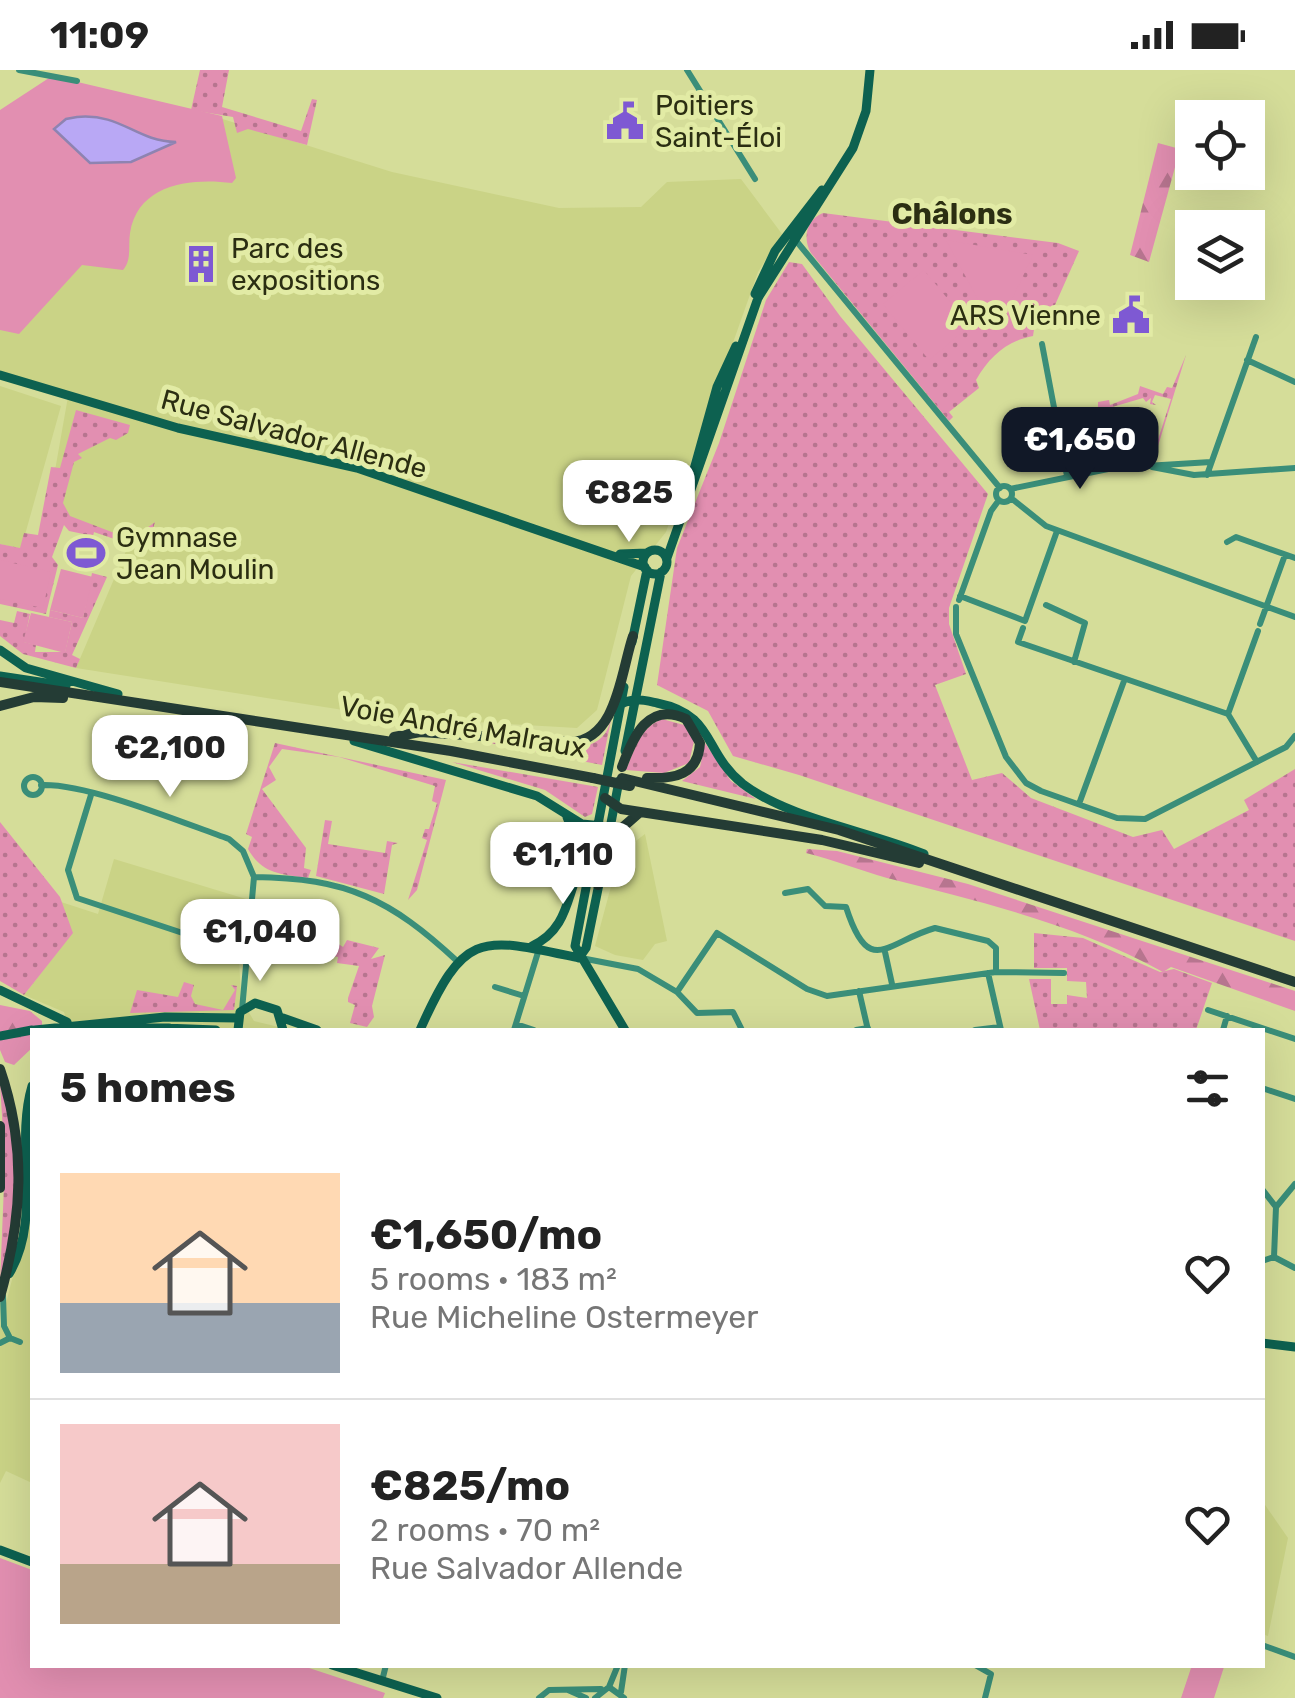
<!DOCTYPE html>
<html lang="en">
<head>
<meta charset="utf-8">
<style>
	:root { --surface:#fff; --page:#f2f2f2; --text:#222; --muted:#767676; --line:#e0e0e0; --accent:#111827 }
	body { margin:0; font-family:Rubik,sans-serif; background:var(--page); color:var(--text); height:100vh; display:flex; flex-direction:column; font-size:38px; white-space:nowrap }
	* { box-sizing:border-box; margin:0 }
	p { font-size:32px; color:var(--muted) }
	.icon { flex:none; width:55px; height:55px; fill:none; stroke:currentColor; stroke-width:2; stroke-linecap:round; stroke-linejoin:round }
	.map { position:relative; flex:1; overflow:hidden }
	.panel { position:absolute; left:30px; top:958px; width:1235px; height:640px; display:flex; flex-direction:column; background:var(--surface); border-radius:0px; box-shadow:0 10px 40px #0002 }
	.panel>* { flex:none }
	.controls { position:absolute; left:1175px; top:30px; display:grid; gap:20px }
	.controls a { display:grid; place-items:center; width:90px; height:90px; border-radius:0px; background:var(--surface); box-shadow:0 10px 40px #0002; font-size:50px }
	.price { position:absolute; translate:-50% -85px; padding:0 22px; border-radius:20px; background:#fff; color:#222; font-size:32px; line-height:65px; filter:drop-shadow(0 2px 5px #0008) }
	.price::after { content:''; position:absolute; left:50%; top:60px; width:30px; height:22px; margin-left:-15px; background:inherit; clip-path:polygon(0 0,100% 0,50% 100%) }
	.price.active { background:var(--accent); color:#fff }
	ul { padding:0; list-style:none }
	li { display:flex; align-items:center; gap:30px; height:250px; padding:0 30px }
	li+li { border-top:2px solid var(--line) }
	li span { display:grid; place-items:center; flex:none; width:280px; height:200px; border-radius:0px; color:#555 }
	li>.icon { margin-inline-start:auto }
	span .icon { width:120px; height:120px; fill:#fffc; stroke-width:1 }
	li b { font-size:42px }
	h2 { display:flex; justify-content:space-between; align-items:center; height:120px; padding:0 30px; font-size:42px }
	.status { display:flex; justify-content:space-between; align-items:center; height:70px; padding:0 50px; background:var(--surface); direction:ltr }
	.status svg { height:28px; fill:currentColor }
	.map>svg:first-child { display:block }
</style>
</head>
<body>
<div class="status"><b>11:09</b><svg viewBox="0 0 49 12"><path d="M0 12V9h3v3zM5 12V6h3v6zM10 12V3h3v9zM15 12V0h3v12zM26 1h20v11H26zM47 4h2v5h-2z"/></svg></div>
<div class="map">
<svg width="1295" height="1628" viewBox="0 0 1295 1628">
	<defs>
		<pattern id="grass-dots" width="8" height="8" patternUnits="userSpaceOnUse" patternTransform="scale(2.5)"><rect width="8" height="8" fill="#e28fb1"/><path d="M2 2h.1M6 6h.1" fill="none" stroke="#b7758f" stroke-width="1.8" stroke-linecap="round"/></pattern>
		<pattern id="forest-firs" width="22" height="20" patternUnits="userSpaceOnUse" patternTransform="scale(2.5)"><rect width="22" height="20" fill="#e28fb1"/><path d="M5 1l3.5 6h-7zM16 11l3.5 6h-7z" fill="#b7758f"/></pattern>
	</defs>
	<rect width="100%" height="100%" fill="#d5dd99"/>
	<path fill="#cad386" d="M213 46 392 102 559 138 641 137 667 112 741 109 782 164 758 202 666 462 631 506 597 640 577 658 388 647 76 598 129 474 47 446 69 321 0 307V83Z
		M0 316 61 336 21 479 0 474Z
		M645 764 667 871 655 874 643 890 615 885 595 876 620 783Z
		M114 789 246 829 239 888 241 929 254 951 291 960H69L64 942 24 925 72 863 61 832 98 844Z
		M32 1044V1413L6 1401 0 1413V1257L29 1143Z
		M1263 1432 1288 1468 1268 1566 1262 1564Z"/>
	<path fill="url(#grass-dots)" d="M200 0H229L222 37 301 61 312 29 317 30 307 75 248 59 237 63 233 47 191 40Z
		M823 143 1058 173 1079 181 1051 244 1037 240 1033 266C1007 271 990 286 976 310L979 318 949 342 953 347 949 351 811 183C802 168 807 149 823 143Z
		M789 192 802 194 840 246 988 424 949 538V554L966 604 935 615 972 710 1002 703 1031 728 1133 767 1162 760 1174 779 1249 740 1244 730 1295 699V871L799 705 733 686 708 641 657 615 677 478 719 373 766 230Z
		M1186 285 1154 389H1108C1100 381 1099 366 1103 356L1107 354 1103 357V375L1113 378 1112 384H1148L1155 379 1171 329 1155 325 1152 332 1156 335 1150 334 1151 328 1146 332 1143 328 1109 338 1105 348 1098 351V332L1109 330 1110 335 1138 324 1140 316 1163 324 1167 317 1172 318Z
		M76 340 130 355 128 363 116 370 110 368 78 384 82 388 74 392 63 433 70 446 143 474 146 467 139 464 155 452 147 480 94 462 93 466 69 461 64 455 52 487 58 495 46 544 0 534V474L20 478 24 463 38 465 51 397 60 398Z
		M92 503 107 507 72 585 80 589 76 598 23 584 0 566V550L14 553 17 541 30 544 24 572 36 575 35 582H65L72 552 49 547 50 540 83 548Z
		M615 630 602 695 485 672C514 671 580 690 602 667 611 659 612 641 615 630Z
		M662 649 684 655 694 671 689 693 664 703 626 700C635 679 640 658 662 649Z
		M275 673 446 710 417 820 408 830 427 770 422 768 425 759H429L437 733 432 731 435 716 339 687 282 679 269 697 276 710 262 719 306 778 304 798 311 800 308 808C281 804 262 804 248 779L252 767 246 764Z
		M705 673 731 711 756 729 682 711 700 697Z
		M452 692 598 717 592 744 585 747 545 720Z
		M325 750 332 751 328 774 385 783 387 771 398 773 392 775 384 824 316 806Z
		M0 752 60 827 73 863 24 925 0 911Z
		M1034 863 1083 868 1160 902 1174 899 1212 913 1196 960H1040L1029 909H1051V934H1067V925L1087 928 1086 912 1067 911V898H1034Z
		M347 870 379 878 371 889 385 885 372 936 374 947 367 957 350 953 355 935 348 932V928L359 896 337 893 338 887 333 886 337 873 343 877Z
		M184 912 194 915 191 926 195 934 223 940 235 920 231 915 237 916 234 940 130 943 137 920 178 927Z
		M0 1015 7 1028 18 1123 0 1213 5 1091Z"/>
	<path fill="url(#forest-firs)" d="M1158 73 1180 79 1149 192 1130 185Z
		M807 779 837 781 968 814 1295 921V941L1171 897 1163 902C1078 855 982 832 887 808 860 800 834 790 806 783Z
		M0 935 30 941 42 951V960H32V978L14 995 5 992 0 980Z"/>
	<path fill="#e28fb1" d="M52 6 222 46 236 108 232 113C192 108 138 113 130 163 128 176 132 190 123 200L82 195 19 264 0 260V40Z
		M946 170 1033 185 996 263Z
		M924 200 970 256 929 290 883 234Z
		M0 490 51 502 43 538 0 529Z
		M61 499 93 507 83 548 50 540Z
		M31 543 72 552 65 583 23 572Z
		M0 1488 32 1500V1595H300L385 1623 383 1628H0Z
		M1192 1595 1224 1597 1214 1628H1181Z"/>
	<path fill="#b9a8f5" stroke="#8e83b1" stroke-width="2.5" d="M77 47C122 43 135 71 176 72L131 92 90 93 54 59 66 49Z"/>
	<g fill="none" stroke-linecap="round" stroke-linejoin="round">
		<path stroke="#3a8e79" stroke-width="6" d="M19 0 77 11
			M687 0 755 109
			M793 167 1000 418
			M1042 274 1067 406
			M1247 290 1295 312
			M1152 397 1194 405 1295 398
			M1207 405 1256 267
			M996 424a8 8 0 1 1 16 0a8 8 0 1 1-16 0Z
			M1010 419 1113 398 1211 392
			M1011 428 1046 456 1295 547
			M1227 472 1236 467 1295 488
			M960 526 1025 551 1057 461
			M959 530 991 441 999 430
			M1046 535 1085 553 1074 592
			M956 537V564L1006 687 1026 713 1041 721 1117 748 1145 749 1286 677 1295 666
			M1260 554 1285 485
			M1023 558 1018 572 1228 644
			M1257 692 1228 644 1258 561
			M24 716a9 9 0 1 1 18 0a9 9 0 1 1-18 0Z
			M41 715C88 713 183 753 229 769L243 781 254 807 242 940
			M91 725 68 800 77 828 246 884
			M1079 734 1124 611
			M254 807C347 808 390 829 457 891
			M785 823 808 819 825 836 846 837C869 909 886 872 935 858L988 871 996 878V902
			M885 882 892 914
			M581 888 638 899 677 922 717 863 807 919 827 926 996 902 1064 903
			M988 903 1001 960
			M495 917 524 926
			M859 921 868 960
			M677 922 697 943 733 942 742 960
			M1208 940 1295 969
			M516 954 534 960
			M514 960 539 879
			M856 960 868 958
			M975 960 1000 957
			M1223 960 1227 946
			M1262 1018 1295 1029
			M1262 1119 1276 1137 1274 1187 1262 1191
			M1276 1137 1295 1114
			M1274 1187 1295 1198
			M3 1226 4 1256 10 1268
			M0 1273 10 1268 20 1272
			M1262 1575 1295 1587
			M975 1595 991 1604 985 1628
			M382 1611 386 1595
			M609 1617 618 1595
			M568 1620 586 1628
			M621 1622 625 1595
			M539 1628 549 1620 601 1619
			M595 1628 609 1617 624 1628"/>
		<path stroke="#0d6150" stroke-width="9" d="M755 224 775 181 822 120
			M0 305 178 358 357 398 645 497
			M693 403 717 317 736 276
			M643 492a12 12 0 1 1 24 0a12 12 0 1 1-24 0Z
			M620 484 647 483
			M667 488 758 228 853 78 866 41 870 0
			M632 572 647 500
			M0 580 26 598 118 624
			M0 606 66 616
			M624 617 575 876 625 960
			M620 635C633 627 643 630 657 633 716 645 702 681 743 714 789 749 869 761 924 784
			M354 671 537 726 582 754 602 756
			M625 681 661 502
			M567 747 574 765 577 795
			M573 752 595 773
			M606 779 619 711
			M532 876C576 856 564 810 592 780
			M579 888 586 878 600 809
			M0 920 67 952
			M283 948 317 960
			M94 957 169 958
			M164 958 216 960
			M35 960 165 947 237 948
			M238 960 240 942 255 933 277 940 283 960
			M420 960C465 859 480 867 579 888
			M0 966 32 960
			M9 1204C43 1148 14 1076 32 1016
			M1262 1273 1295 1277
			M0 1480 32 1492
			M332 1595 437 1628"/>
		<path stroke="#243c35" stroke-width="10" d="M0 612 451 681 593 708
			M0 636 34 627 63 628
			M394 667 420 662 570 672C617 671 621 601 633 566
			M622 697C633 667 648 631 686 649L700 673C698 705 675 709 647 708
			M622 708 839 760 1295 912
			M605 728 621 739 822 770 919 793
			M598 815 615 764 639 743
			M0 999C27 1078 22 1148 0 1227
			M0 1056V1118"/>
		<path stroke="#243c35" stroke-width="10" d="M593 708 630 716"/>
	</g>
	<defs>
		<g id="civic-bare" transform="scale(3)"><path d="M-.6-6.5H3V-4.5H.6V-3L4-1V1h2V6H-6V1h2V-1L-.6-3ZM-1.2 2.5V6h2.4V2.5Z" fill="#7e59d3" stroke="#e2eba5" stroke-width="2.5" paint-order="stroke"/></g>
		<g id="building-bare" transform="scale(3)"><path d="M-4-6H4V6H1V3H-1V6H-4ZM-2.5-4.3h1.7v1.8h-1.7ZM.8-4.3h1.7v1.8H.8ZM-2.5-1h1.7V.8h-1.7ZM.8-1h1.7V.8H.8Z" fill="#7e59d3" stroke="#e2eba5" stroke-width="2.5" paint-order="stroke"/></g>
		<g id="stadium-bare" transform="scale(3)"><path d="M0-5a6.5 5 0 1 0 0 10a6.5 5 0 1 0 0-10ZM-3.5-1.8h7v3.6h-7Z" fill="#7e59d3" stroke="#e2eba5" stroke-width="2.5" paint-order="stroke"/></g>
	</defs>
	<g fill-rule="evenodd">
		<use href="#civic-bare" x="625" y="51"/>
		<use href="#building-bare" x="201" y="194"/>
		<use href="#civic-bare" x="1131" y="245"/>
		<use href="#stadium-bare" x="86" y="483"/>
	</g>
	<g text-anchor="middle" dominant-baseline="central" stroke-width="10" stroke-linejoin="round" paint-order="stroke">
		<g font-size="28" fill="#2b2e12" stroke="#e2eba5" text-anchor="start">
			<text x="655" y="35">Poitiers<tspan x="655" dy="32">Saint-Éloi</tspan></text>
			<text x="231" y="178">Parc des<tspan x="231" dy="32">expositions</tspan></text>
			<text x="1101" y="245" text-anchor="end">ARS Vienne</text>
			<text x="116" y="467">Gymnase<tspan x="116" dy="32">Jean Moulin</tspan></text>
		</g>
		<g font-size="28" fill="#2b2e12" stroke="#e2eba5">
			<text transform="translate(294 364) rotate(15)">Rue Salvador Allende</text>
			<text transform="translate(463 657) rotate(10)">Voie André Malraux</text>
		</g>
		<g font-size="30" font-weight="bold" fill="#2b2e12" stroke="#e2eba5">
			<text x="952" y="144">Châlons</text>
		</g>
	</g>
</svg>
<div class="controls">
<a><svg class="icon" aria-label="locate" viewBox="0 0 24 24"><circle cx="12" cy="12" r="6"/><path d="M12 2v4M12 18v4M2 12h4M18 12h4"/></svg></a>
<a><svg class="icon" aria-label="layers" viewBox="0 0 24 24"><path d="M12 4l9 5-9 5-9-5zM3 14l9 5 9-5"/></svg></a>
</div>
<b class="price active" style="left:1080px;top:422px">€1,650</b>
<b class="price" style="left:629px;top:475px">€825</b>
<b class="price" style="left:170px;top:730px">€2,100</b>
<b class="price" style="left:563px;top:837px">€1,110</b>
<b class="price" style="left:260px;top:914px">€1,040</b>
<section class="panel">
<h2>5 homes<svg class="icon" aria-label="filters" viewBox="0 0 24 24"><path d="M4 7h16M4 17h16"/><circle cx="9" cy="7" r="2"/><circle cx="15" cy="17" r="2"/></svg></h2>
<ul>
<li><span style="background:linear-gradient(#ffd9b3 65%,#9aa5b1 0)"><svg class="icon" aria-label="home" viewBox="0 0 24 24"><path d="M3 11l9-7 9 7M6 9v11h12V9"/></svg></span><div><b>€1,650/mo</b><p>5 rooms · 183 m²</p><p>Rue Micheline Ostermeyer</p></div><svg class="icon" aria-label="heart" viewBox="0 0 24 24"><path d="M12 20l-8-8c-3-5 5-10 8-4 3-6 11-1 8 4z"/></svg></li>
<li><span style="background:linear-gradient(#f6c9c9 70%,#b9a48a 0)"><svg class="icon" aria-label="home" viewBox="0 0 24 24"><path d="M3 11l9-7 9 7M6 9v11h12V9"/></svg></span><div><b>€825/mo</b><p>2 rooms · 70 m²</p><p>Rue Salvador Allende</p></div><svg class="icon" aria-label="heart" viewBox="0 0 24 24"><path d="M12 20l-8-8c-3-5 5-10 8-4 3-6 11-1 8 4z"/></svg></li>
</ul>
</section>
</div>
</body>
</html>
